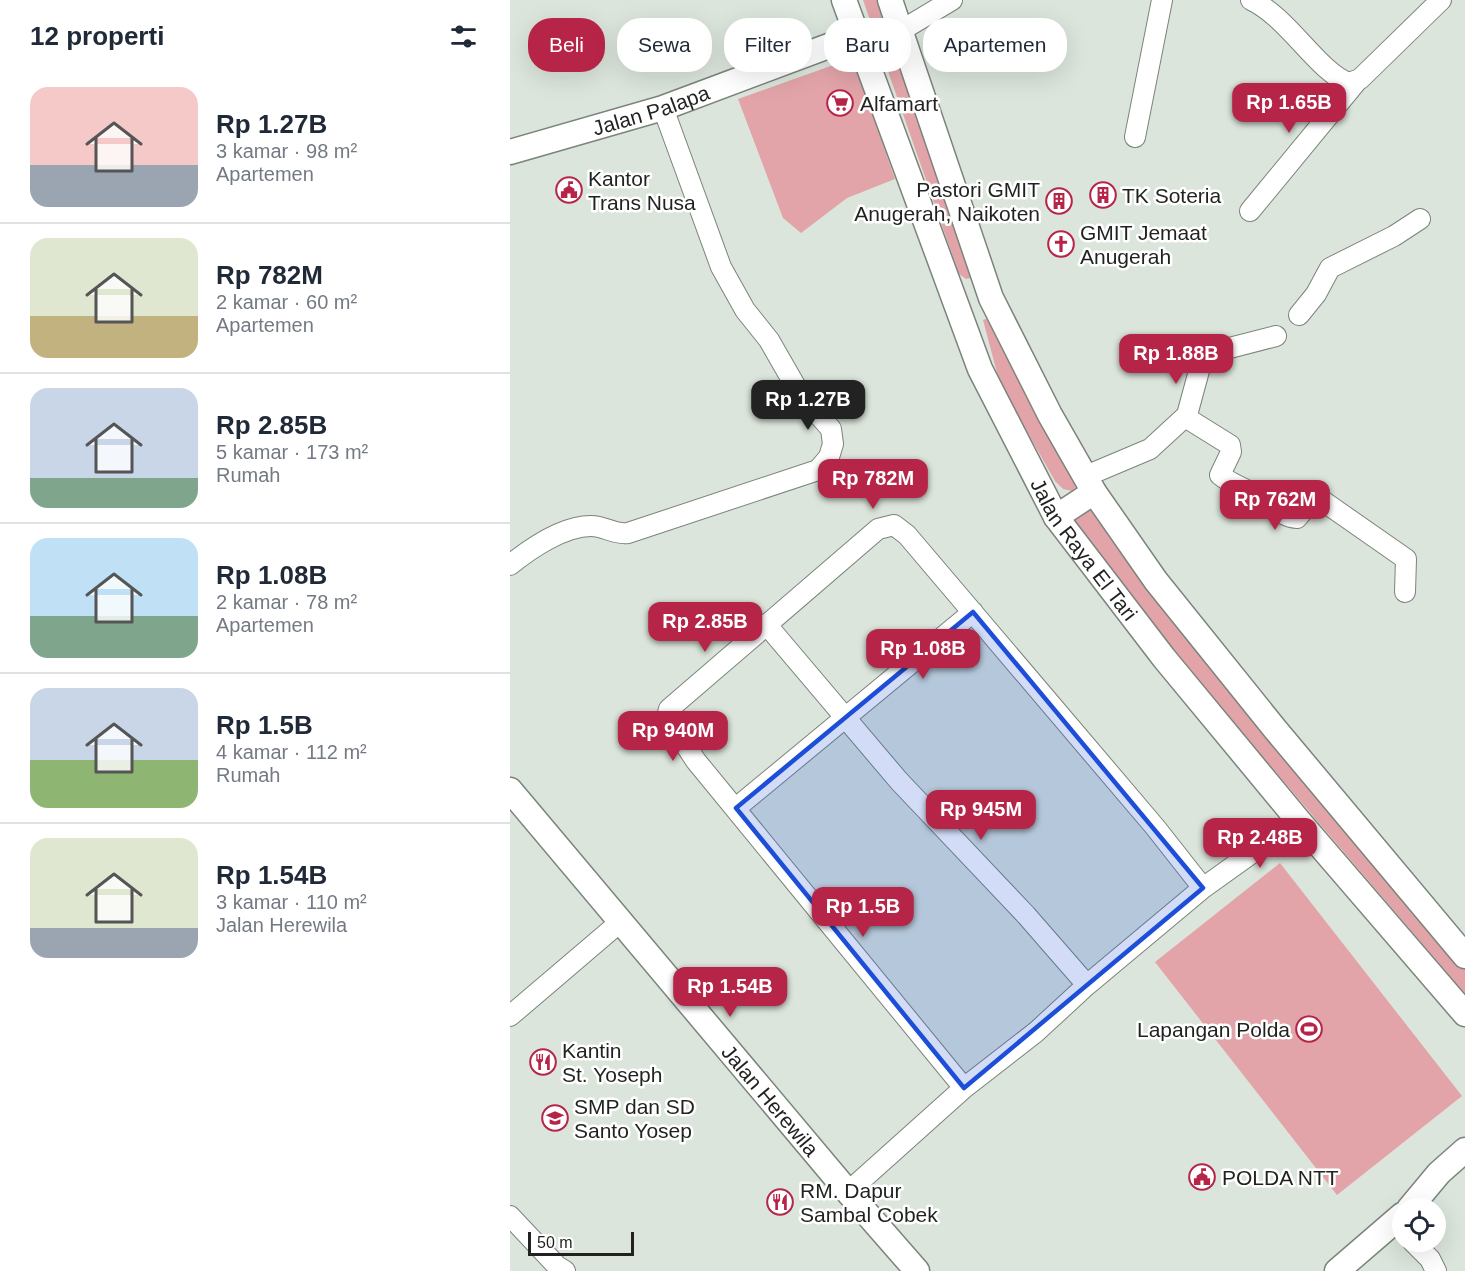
<!DOCTYPE html>
<html lang="id">
<head>
<meta charset="utf-8">
<style>
	:root { --surface:#fff; --page:#f2f2f3; --text:#1f2937; --muted:#747a83; --line:#e0e1e3; --accent:#b62548 }
	body { margin:0; font-family:Arial,sans-serif; background:var(--page); color:var(--text); height:100vh; display:flex; flex-direction:column; font-size:22px; white-space:nowrap }
	* { box-sizing:border-box; margin:0 }
	p { font-size:20px; color:var(--muted) }
	.icon { flex:none; width:33px; height:33px; fill:none; stroke:currentColor; stroke-width:2; stroke-linecap:round; stroke-linejoin:round }
	.map { position:relative; flex:1; overflow:hidden }
	.sheet { display:flex; flex-direction:column; background:var(--surface); width:510px }
	.sheet>* { flex:none }
	.guide { position:absolute; left:18px; top:18px; width:570px; height:54px; display:flex; gap:12px }
	.buttons { position:absolute; left:882px; top:1198px; display:grid; gap:12px }
	.buttons a { display:grid; place-items:center; width:54px; height:54px; border-radius:50%; background:var(--surface); box-shadow:0 6px 24px #0002; font-size:30px }
	.scale { position:absolute; left:18px; bottom:15px; width:106px; box-sizing:border-box; padding-left:6px; border:3px solid #1f221f; border-top:0; font-size:16px; line-height:21px; white-space:nowrap; color:#1f221f; -webkit-text-stroke:4px #fff; paint-order:stroke }
	.price { position:absolute; translate:-50% -51px; padding:0 14px; border-radius:12px; background:var(--accent); color:#fff; font-size:20px; line-height:39px; filter:drop-shadow(0 2px 3px #0008) }
	.price::after { content:''; position:absolute; left:50%; top:36px; width:18px; height:14px; margin-left:-9px; background:inherit; clip-path:polygon(0 0,100% 0,50% 100%) }
	.price.active { background:#222; color:#fff }
	ul { padding:0; list-style:none }
	li { display:flex; align-items:center; gap:18px; height:150px; padding:0 30px }
	li+li { border-top:2px solid var(--line) }
	li span { display:grid; place-items:center; flex:none; width:168px; height:120px; border-radius:18px; color:#555 }
	li>.icon { margin-inline-start:auto }
	span .icon { width:72px; height:72px; fill:#fffc; stroke-width:1 }
	li b { font-size:26px }
	h2 { display:flex; justify-content:space-between; align-items:center; height:72px; padding:0 30px; font-size:26px }
	.tag { padding:0 21px; border-radius:24px; background:var(--surface); box-shadow:0 6px 24px #0002; font-size:21px; line-height:54px }
	.tag.active { background:var(--accent); color:#fff }
	main { display:flex; flex:1; min-height:0 }
	.map>svg:first-child { display:block }
</style>
</head>
<body>
<main>
<section class="sheet">
<h2>12 properti<svg class="icon" aria-label="filters" viewBox="0 0 24 24"><path d="M4 7h16M4 17h16"/><circle cx="9" cy="7" r="2"/><circle cx="15" cy="17" r="2"/></svg></h2>
<ul>
<li><span style="background:linear-gradient(#f6c9c9 65%,#9aa5b1 0)"><svg class="icon" aria-label="home" viewBox="0 0 24 24"><path d="M3 11l9-7 9 7M6 9v11h12V9"/></svg></span><div><b>Rp 1.27B</b><p>3 kamar · 98 m²</p><p>Apartemen</p></div></li>
<li><span style="background:linear-gradient(#dfe7d0 65%,#c2b280 0)"><svg class="icon" aria-label="home" viewBox="0 0 24 24"><path d="M3 11l9-7 9 7M6 9v11h12V9"/></svg></span><div><b>Rp 782M</b><p>2 kamar · 60 m²</p><p>Apartemen</p></div></li>
<li><span style="background:linear-gradient(#c9d6e8 75%,#7fa58c 0)"><svg class="icon" aria-label="home" viewBox="0 0 24 24"><path d="M3 11l9-7 9 7M6 9v11h12V9"/></svg></span><div><b>Rp 2.85B</b><p>5 kamar · 173 m²</p><p>Rumah</p></div></li>
<li><span style="background:linear-gradient(#bfe0f5 65%,#7fa58c 0)"><svg class="icon" aria-label="home" viewBox="0 0 24 24"><path d="M3 11l9-7 9 7M6 9v11h12V9"/></svg></span><div><b>Rp 1.08B</b><p>2 kamar · 78 m²</p><p>Apartemen</p></div></li>
<li><span style="background:linear-gradient(#c9d6e8 60%,#8fb573 0)"><svg class="icon" aria-label="home" viewBox="0 0 24 24"><path d="M3 11l9-7 9 7M6 9v11h12V9"/></svg></span><div><b>Rp 1.5B</b><p>4 kamar · 112 m²</p><p>Rumah</p></div></li>
<li><span style="background:linear-gradient(#dfe7d0 75%,#9aa5b1 0)"><svg class="icon" aria-label="home" viewBox="0 0 24 24"><path d="M3 11l9-7 9 7M6 9v11h12V9"/></svg></span><div><b>Rp 1.54B</b><p>3 kamar · 110 m²</p><p>Jalan Herewila</p></div></li>
</ul>
</section>
<div class="map">
<svg width="955" height="1271" viewBox="0 0 955 1271">
	<rect width="100%" height="100%" fill="#dbe5db"/>
	<path fill="#e2a4a9" d="M353 0H376L462 269 461 278 456 279 449 274Z
		M343 58 385 179 337 198 291 233 273 218 228 99Z
		M487 315 567 486 562 491 553 489 545 481 490 384 473 320Z
		M578 505 587 510 955 963V994L663 652 566 526 563 515Z
		M770 863 952 1096 827 1195 645 962Z"/>
	<g fill="none" stroke-linecap="round" stroke-linejoin="round">
		<g stroke="#7b847a" stroke-width="22">
			<path id="minor" d="M741 0C778 17 808 72 839 83L850 79 931 0
				M392 30 442 0
				M625 137 652 0
				M740 211 847 81
				M789 315 806 294 820 268 884 236 910 219
				M675 417 720 445 721 452 710 475C721 484 732 487 744 494 759 502 770 517 787 518L803 499H810L896 559 895 592
				M576 476 640 449 677 415 690 367 704 352 766 336
				M0 565C21 548 54 526 81 526 95 526 104 535 118 533L308 470 319 457 323 444 321 429 290 394 259 340 235 310 211 267 153 108
				M256 624 389 781 516 915 577 985
				M226 808 463 612
				M693 888 788 820
				M0 1016 109 923
				M338 1192 454 1088 526 1032 577 985 693 888 645 827 397 535 384 525 368 529 159 709 157 717 186 761 454 1088
				M0 1216 47 1266 55 1271
				M903 1242 920 1259 926 1271"/>
		</g>
		<g stroke="#7b847a" stroke-width="27">
			<g id="major">
				<path id="s1" d="M334 0 470 369 546 517 654 658 788 820 955 1014"/>
				<path d="M380 0 481 298 540 415 584 492 646 581 765 729 955 956"/>
				<path id="s2" d="M0 152 153 108 348 35"/>
				<path d="M546 517 584 492"/>
				<path id="s3" d="M0 790 338 1192 407 1271"/>
				<path d="M899 1209 929 1173 955 1150"/>
				<path d="M827 1271 892 1215"/>
			</g>
		</g>
		<use href="#minor" stroke="#fff" stroke-width="20"/>
		<use href="#major" stroke="#fff" stroke-width="24"/>
	</g>
	<path fill="#1d4ed8" fill-opacity="0.2" stroke="#1d4ed8" stroke-width="4.5" stroke-linejoin="round" d="M463 612 693 888 454 1088 226 808Z"/>
	<defs>
		<g id="supermarket-ring" transform="scale(1.35)"><circle r="9.5" fill="#fff" stroke="#b62548" stroke-width="1.5"/><path d="M-6-5.5h2.5l.6 2H6L4.5 2H-2.5L-4.4-4H-6ZM-1.5 3.2a1.3 1.3 0 1 0 .1 0ZM3 3.2a1.3 1.3 0 1 0 .1 0Z" fill="#b62548"/></g>
		<g id="civic-ring" transform="scale(1.35)"><circle r="9.5" fill="#fff" stroke="#b62548" stroke-width="1.5"/><path d="M-.6-6.5H3V-4.5H.6V-3L4-1V1h2V6H-6V1h2V-1L-.6-3ZM-1.2 2.5V6h2.4V2.5Z" fill="#b62548"/></g>
		<g id="building-ring" transform="scale(1.35)"><circle r="9.5" fill="#fff" stroke="#b62548" stroke-width="1.5"/><path d="M-4-6H4V6H1V3H-1V6H-4ZM-2.5-4.3h1.7v1.8h-1.7ZM.8-4.3h1.7v1.8H.8ZM-2.5-1h1.7V.8h-1.7ZM.8-1h1.7V.8H.8Z" fill="#b62548"/></g>
		<g id="church-ring" transform="scale(1.35)"><circle r="9.5" fill="#fff" stroke="#b62548" stroke-width="1.5"/><path d="M-1.2-6h2.4v3.5h3.3v2.4h-3.3V6h-2.4V-.1h-3.3v-2.4h3.3Z" fill="#b62548"/></g>
		<g id="stadium-ring" transform="scale(1.35)"><circle r="9.5" fill="#fff" stroke="#b62548" stroke-width="1.5"/><path d="M0-5a6.5 5 0 1 0 0 10a6.5 5 0 1 0 0-10ZM-3.5-1.8h7v3.6h-7Z" fill="#b62548"/></g>
		<g id="restaurant-ring" transform="scale(1.35)"><circle r="9.5" fill="#fff" stroke="#b62548" stroke-width="1.5"/><path d="M-5-6h1v4h1v-4h1v4h1v-4h1v5L-1.5 .5V6h-2V.5L-5-1ZM5-6V6H3V1.5H1.5Q1.5-4 5-6Z" fill="#b62548"/></g>
		<g id="school-ring" transform="scale(1.35)"><circle r="9.5" fill="#fff" stroke="#b62548" stroke-width="1.5"/><path d="M0-5L7-2L0 1L-7-2ZM-4 1L0 2.5L4 1V4Q0 6-4 4Z" fill="#b62548"/></g>
	</defs>
	<g fill-rule="evenodd">
		<use href="#supermarket-ring" x="330" y="103"/>
		<use href="#civic-ring" x="59" y="190"/>
		<use href="#building-ring" x="593" y="195"/>
		<use href="#building-ring" x="549" y="201"/>
		<use href="#church-ring" x="551" y="244"/>
		<use href="#stadium-ring" x="799" y="1029"/>
		<use href="#restaurant-ring" x="33" y="1062"/>
		<use href="#school-ring" x="45" y="1118"/>
		<use href="#civic-ring" x="692" y="1177"/>
		<use href="#restaurant-ring" x="270" y="1202"/>
	</g>
	<g text-anchor="middle" dominant-baseline="central" stroke-width="5" stroke-linejoin="round" paint-order="stroke">
		<g font-size="21" fill="#1f221f" stroke="#fff" text-anchor="start">
			<text x="350" y="103">Alfamart</text>
			<text x="78" y="178">Kantor<tspan x="78" dy="24">Trans Nusa</tspan></text>
			<text x="530" y="189" text-anchor="end">Pastori GMIT<tspan x="530" dy="24">Anugerah, Naikoten</tspan></text>
			<text x="612" y="195">TK Soteria</text>
			<text x="570" y="232">GMIT Jemaat<tspan x="570" dy="24">Anugerah</tspan></text>
			<text x="780" y="1029" text-anchor="end">Lapangan Polda</text>
			<text x="52" y="1050">Kantin<tspan x="52" dy="24">St. Yoseph</tspan></text>
			<text x="64" y="1106">SMP dan SD<tspan x="64" dy="24">Santo Yosep</tspan></text>
			<text x="712" y="1177">POLDA NTT</text>
			<text x="290" y="1190">RM. Dapur<tspan x="290" dy="24">Sambal Cobek</tspan></text>
		</g>
		<g font-size="21" fill="#1f221f" stroke="#fff">
			<text stroke="none"><textPath href="#s2" startOffset="147">Jalan Palapa</textPath></text>
			<text stroke="none"><textPath href="#s1" startOffset="602">Jalan Raya El Tari</textPath></text>
			<text stroke="none"><textPath href="#s3" startOffset="405">Jalan Herewila</textPath></text>
		</g>
	</g>
</svg>
<div class="buttons">
<a><svg class="icon" aria-label="locate" viewBox="0 0 24 24"><circle cx="12" cy="12" r="6"/><path d="M12 2v4M12 18v4M2 12h4M18 12h4"/></svg></a>
</div>
<div class="scale">50 m</div>
<b class="price" style="left:779px;top:134px">Rp 1.65B</b>
<b class="price" style="left:666px;top:385px">Rp 1.88B</b>
<b class="price active" style="left:298px;top:431px">Rp 1.27B</b>
<b class="price" style="left:363px;top:510px">Rp 782M</b>
<b class="price" style="left:765px;top:531px">Rp 762M</b>
<b class="price" style="left:195px;top:653px">Rp 2.85B</b>
<b class="price" style="left:413px;top:680px">Rp 1.08B</b>
<b class="price" style="left:163px;top:762px">Rp 940M</b>
<b class="price" style="left:471px;top:841px">Rp 945M</b>
<b class="price" style="left:750px;top:869px">Rp 2.48B</b>
<b class="price" style="left:353px;top:938px">Rp 1.5B</b>
<b class="price" style="left:220px;top:1018px">Rp 1.54B</b>
<div class="guide">
<a class="tag active">Beli</a>
<a class="tag">Sewa</a>
<a class="tag">Filter</a>
<a class="tag">Baru</a>
<a class="tag">Apartemen</a>
</div>
</div>
</main>
</body>
</html>
